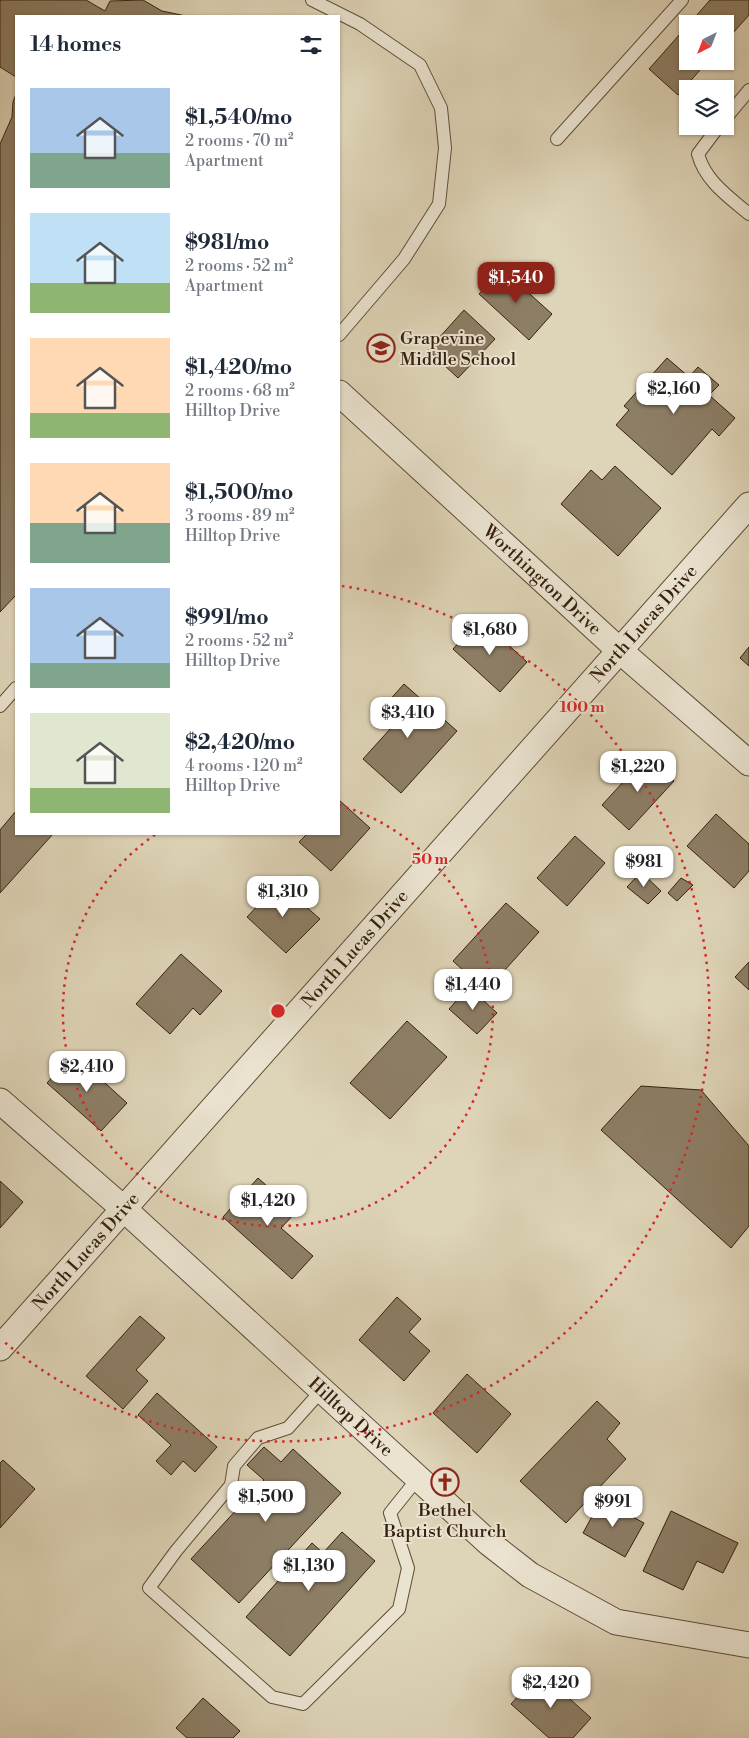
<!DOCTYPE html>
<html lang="en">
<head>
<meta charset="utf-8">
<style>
	:root { --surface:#fff; --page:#f6f6f7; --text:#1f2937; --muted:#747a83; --accent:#8f2418 }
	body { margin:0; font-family:"Libre Bodoni",serif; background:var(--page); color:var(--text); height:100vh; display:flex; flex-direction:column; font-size:19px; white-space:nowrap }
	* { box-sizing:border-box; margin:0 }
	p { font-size:16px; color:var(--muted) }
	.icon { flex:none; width:28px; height:28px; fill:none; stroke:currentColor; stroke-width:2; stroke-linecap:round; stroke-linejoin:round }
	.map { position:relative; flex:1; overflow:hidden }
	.details { position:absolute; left:15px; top:15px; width:325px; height:820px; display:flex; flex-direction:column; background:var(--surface); border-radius:0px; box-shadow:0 1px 4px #0004 }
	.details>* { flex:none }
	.needle { width:32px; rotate:222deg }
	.fabs { position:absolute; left:679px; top:15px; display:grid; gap:10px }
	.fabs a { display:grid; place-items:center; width:55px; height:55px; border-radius:0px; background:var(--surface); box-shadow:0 1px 4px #0004; font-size:25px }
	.price { position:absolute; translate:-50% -42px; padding:0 11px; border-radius:10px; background:#fff; color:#222; font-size:16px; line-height:32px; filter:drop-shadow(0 1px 2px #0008) }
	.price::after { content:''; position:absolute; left:50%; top:30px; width:15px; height:11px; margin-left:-8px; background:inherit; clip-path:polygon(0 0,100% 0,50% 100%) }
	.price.selected { background:var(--accent); color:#fff }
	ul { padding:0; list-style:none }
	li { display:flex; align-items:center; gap:15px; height:125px; padding:0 15px }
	li span { display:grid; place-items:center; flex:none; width:140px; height:100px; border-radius:0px; color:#555 }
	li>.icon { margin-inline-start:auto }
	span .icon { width:60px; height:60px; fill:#fffc; stroke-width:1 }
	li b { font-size:21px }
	h2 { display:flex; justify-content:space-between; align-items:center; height:60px; padding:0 15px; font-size:21px }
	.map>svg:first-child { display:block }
</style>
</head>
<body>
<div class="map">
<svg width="749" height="1738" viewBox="0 0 749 1738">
	<rect width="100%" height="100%" fill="#ded4b7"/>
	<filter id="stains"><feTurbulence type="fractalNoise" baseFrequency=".004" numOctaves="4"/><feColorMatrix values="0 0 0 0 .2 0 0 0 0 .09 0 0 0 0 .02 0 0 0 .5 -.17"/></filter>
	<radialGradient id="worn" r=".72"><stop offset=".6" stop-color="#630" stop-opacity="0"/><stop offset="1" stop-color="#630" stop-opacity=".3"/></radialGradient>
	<path fill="#8d7e66" stroke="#35200e" d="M0 0H86L105 11 110 1 143 0 162 11 186 16H16V77L0 67Z
		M710 0H749V15L725 42V24H689Z
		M688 25V61H708L678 95 649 69Z
		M16 94V595L0 612V144L12 117 13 102Z
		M502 269 552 314 529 340 479 294Z
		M464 310 495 339 458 378 428 350Z
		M667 358 689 377 698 367 719 385 709 395 735 418 719 436 712 429 672 475 616 425 629 410 624 406Z
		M615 466 661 508 618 556 561 504 591 470 602 480Z
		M480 619 527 662 500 692 453 649Z
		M749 647V666L740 658Z
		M404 684 457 731 401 793 363 759 391 728 376 715Z
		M647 756 674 781 629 830 602 805Z
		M339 800 370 828 331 871 299 842 307 834H339Z
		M16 811V834H53L0 893V830Z
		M716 814 749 844V871L734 888 687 846Z
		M575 836 605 863 567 906 537 878Z
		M641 872 661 891 648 904 627 887Z
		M681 878 693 885 677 901 668 893Z
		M279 883 320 919 286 953 247 917Z
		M506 903 539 932 486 991 453 961Z
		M181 954 222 991 200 1015 193 1008 170 1034 136 1004Z
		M749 962V990L735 977Z
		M469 987 497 1013 477 1034 449 1009Z
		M407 1021 447 1057 390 1119 350 1083Z
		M73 1054 127 1103 101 1131 47 1083Z
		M641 1086 701 1090 749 1146V1226L731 1248 601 1130Z
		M258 1178 296 1212 281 1228 313 1256 292 1279 223 1217Z
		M0 1181 23 1202 0 1228Z
		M397 1297 421 1319 409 1332 430 1351 404 1381 359 1340Z
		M140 1316 165 1338 136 1370 148 1381 123 1409 86 1376Z
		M467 1374 511 1414 477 1453 433 1413Z
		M157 1393 217 1447 195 1472 183 1461 171 1475 156 1461 171 1445 138 1415Z
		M597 1401 620 1423 607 1439 626 1459 566 1523 520 1481Z
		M264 1447 281 1462 293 1449 341 1493 239 1603 191 1559 264 1480 247 1465Z
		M3 1460 35 1489 0 1528V1463Z
		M601 1500 644 1523 625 1557 583 1533Z
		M671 1511 738 1543 723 1573 697 1561 683 1590 643 1571Z
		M342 1532 375 1561 290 1656 246 1617 312 1543 323 1553Z
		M540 1672 591 1718 573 1738H549L511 1704Z
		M203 1698 240 1731 233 1738H187L176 1728Z"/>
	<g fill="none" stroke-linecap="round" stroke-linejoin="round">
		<g stroke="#5f4d38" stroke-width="14">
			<path id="service" d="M312 0 360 24 420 65 441 108 445 148 439 204 404 259 339 335
				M725 119 749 90
				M719 126 698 154C705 181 729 197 749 214
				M557 139 682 0
				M0 706 16 688
				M322 1390 288 1428 258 1438 234 1466 231 1485 176 1551 149 1588 272 1697 303 1704 399 1609 408 1568 390 1513 418 1478"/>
		</g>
		<g stroke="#5f4d38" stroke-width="27">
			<g id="minor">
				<path id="s1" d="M339 393 619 650 749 763"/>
				<path id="s2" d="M0 1101 125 1210 489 1543 530 1575 616 1622 749 1645"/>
				<path id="s3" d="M0 1348 749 505"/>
			</g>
		</g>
		<use href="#service" stroke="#eae3d0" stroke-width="12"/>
		<use href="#minor" stroke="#eae3d0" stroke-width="25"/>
	</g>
	<g fill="none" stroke="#d62828" stroke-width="2.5" stroke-dasharray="2.5 5">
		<path d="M339 805A215 215 0 1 1 156 834"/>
		<path d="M342 586A430 430 0 1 1 2 1340"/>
	</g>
	<defs>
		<g id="school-ring" transform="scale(1.4375)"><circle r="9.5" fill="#eae3d0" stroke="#8f2418" stroke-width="1.5"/><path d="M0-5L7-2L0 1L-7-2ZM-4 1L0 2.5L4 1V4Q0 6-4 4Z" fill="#8f2418"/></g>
		<g id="church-ring" transform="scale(1.4375)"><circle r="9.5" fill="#eae3d0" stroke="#8f2418" stroke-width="1.5"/><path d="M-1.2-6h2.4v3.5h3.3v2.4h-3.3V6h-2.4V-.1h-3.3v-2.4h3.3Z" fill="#8f2418"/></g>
	</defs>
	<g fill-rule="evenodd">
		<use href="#school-ring" x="381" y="348"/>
		<use href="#church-ring" x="445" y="1482"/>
	</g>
	<g text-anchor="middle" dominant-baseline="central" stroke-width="4" stroke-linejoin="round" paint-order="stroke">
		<g font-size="18" fill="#35200e" stroke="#eae3d0" text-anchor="start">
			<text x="400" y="338">Grapevine<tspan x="400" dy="21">Middle School</tspan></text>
			<text x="445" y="1510" text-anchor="middle">Bethel<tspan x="445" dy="21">Baptist Church</tspan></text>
		</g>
		<g font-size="18" fill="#35200e" stroke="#eae3d0">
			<text stroke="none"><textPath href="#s1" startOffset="276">Worthington Drive</textPath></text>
			<text stroke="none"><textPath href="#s3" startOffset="969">North Lucas Drive</textPath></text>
			<text stroke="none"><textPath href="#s3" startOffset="534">North Lucas Drive</textPath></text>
			<text stroke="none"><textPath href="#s3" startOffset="129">North Lucas Drive</textPath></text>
			<text stroke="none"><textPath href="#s2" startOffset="472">Hilltop Drive</textPath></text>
		</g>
	</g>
	<circle cx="278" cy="1011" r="8" fill="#d62828" stroke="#eae3d0" stroke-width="2.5"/>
	<g font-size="15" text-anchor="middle" font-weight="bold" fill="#d62828" stroke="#eae3d0" stroke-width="4" stroke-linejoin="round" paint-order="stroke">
		<text x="582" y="712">100 m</text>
		<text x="430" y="864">50 m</text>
	</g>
	<rect width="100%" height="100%" filter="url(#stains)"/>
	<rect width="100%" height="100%" fill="url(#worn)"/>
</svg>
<div class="fabs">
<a><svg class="needle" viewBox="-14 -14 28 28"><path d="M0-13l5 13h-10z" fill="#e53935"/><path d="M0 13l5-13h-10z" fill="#747a83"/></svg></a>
<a><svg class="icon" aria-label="layers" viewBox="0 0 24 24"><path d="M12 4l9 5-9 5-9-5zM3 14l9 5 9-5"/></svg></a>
</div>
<b class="price selected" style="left:516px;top:304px">$1,540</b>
<b class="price" style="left:674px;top:415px">$2,160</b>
<b class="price" style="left:490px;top:656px">$1,680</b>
<b class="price" style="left:408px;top:739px">$3,410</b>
<b class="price" style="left:638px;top:793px">$1,220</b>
<b class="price" style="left:644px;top:888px">$981</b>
<b class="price" style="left:283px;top:918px">$1,310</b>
<b class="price" style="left:473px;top:1011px">$1,440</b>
<b class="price" style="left:87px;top:1093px">$2,410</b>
<b class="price" style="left:268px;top:1227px">$1,420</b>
<b class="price" style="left:266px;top:1523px">$1,500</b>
<b class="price" style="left:613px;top:1528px">$991</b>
<b class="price" style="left:309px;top:1592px">$1,130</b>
<b class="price" style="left:551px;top:1709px">$2,420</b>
<section class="details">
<h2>14 homes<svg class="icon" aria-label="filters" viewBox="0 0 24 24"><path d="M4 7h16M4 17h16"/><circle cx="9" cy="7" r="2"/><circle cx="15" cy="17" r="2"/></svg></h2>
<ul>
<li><span style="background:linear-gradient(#a9c7e8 65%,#7fa58c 0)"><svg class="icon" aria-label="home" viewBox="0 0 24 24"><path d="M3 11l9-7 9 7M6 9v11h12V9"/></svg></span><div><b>$1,540/mo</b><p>2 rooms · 70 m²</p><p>Apartment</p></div></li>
<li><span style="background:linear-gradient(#bfe0f5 70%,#8fb573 0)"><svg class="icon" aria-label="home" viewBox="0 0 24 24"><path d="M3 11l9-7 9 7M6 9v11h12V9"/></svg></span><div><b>$981/mo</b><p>2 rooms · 52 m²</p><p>Apartment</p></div></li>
<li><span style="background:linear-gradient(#ffd9b3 75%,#8fb573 0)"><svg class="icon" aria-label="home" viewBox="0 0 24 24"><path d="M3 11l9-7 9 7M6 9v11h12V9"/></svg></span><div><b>$1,420/mo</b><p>2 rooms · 68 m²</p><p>Hilltop Drive</p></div></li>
<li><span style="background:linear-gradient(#ffd9b3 60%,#7fa58c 0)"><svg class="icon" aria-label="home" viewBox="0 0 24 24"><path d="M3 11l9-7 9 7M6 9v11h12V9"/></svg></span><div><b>$1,500/mo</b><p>3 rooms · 89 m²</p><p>Hilltop Drive</p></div></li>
<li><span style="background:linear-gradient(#a9c7e8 75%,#7fa58c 0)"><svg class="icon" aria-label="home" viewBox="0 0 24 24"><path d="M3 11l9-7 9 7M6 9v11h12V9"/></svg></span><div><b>$991/mo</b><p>2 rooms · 52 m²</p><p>Hilltop Drive</p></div></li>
<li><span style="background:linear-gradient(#dfe7d0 75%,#8fb573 0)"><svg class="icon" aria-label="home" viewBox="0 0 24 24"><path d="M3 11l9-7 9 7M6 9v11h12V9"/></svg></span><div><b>$2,420/mo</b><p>4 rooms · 120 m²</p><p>Hilltop Drive</p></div></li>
</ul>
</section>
</div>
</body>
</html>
